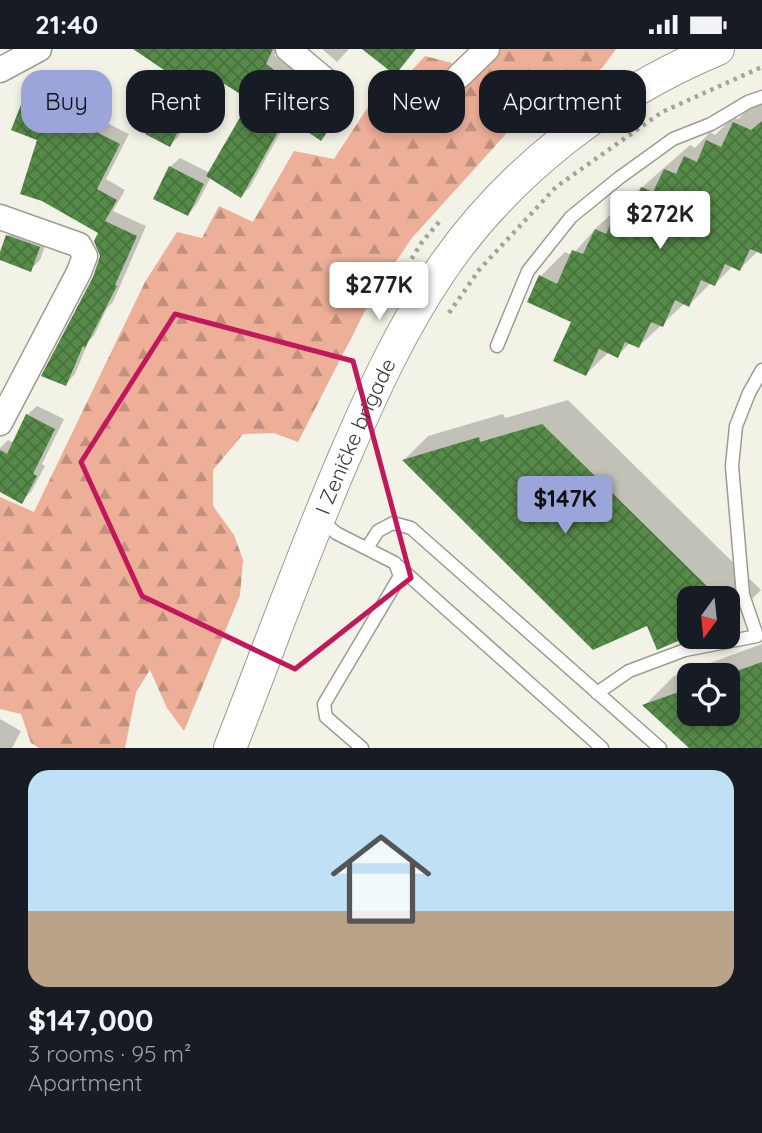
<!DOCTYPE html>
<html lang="en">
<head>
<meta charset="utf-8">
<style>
	:root { --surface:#171b24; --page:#20242c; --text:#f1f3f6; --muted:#9ea1a6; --line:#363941; --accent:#9ca5da }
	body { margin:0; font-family:Quicksand,sans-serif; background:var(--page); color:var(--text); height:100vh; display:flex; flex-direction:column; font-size:26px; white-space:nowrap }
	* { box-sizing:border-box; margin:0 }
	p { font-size:23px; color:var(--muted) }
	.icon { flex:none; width:38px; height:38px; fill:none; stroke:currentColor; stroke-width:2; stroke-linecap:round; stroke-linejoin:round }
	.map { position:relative; height:699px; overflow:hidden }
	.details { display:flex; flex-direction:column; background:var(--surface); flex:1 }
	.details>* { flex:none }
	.guide { position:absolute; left:21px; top:21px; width:721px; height:63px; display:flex; gap:14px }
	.needle { width:46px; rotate:195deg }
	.buttons { position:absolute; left:677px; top:537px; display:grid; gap:14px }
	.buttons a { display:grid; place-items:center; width:63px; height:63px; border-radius:14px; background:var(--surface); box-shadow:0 4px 10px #0003; font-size:35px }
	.price { position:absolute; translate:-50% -60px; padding:0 16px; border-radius:7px; background:#fff; color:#222; font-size:23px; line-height:46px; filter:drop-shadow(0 2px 4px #0008) }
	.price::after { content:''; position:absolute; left:50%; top:42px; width:21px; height:16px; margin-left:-10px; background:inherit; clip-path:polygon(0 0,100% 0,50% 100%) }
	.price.active { background:var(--accent); color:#111 }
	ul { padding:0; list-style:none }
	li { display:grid; align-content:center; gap:14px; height:371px; padding:0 28px }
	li+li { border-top:2px solid var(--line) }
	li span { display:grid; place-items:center; height:217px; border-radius:21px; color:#555 }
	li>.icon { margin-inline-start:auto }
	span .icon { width:126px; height:126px; fill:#fffc; stroke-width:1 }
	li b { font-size:30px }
	.tag { padding:0 24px; border-radius:21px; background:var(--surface); box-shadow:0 4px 10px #0003; font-size:24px; line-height:63px }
	.tag.active { background:var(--accent); color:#111 }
	.status { display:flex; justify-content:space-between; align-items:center; height:49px; padding:0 35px; background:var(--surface); direction:ltr }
	.status svg { height:19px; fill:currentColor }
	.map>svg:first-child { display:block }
</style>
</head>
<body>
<div class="status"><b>21:40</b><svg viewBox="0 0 49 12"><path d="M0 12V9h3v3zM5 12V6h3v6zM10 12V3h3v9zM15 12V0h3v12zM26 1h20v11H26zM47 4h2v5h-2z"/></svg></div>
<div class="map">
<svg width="762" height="699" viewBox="0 0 762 699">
	<defs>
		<pattern id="forest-firs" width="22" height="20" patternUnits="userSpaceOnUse" patternTransform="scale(1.75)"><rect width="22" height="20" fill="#edaf98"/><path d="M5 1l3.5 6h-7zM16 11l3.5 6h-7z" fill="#c1907d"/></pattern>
		<pattern id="building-cross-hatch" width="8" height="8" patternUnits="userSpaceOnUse" patternTransform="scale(1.75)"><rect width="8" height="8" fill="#558a48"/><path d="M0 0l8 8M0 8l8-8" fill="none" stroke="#48723d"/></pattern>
	</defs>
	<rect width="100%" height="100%" fill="#f2f2e6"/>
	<path fill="url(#forest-firs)" d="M501 0H616L602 19 514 76 411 190 370 252 298 393 274 384 243 385 213 421V457L234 486 243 511 240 546 184 682 167 659 150 621 136 643 125 699H39L31 694 21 665 0 660V448L34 463 145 233 177 183 202 189 219 157 253 173 294 102 334 110 379 41H394L425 7 452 14 446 29 465 38Z"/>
	<path fill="#0003" fill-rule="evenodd" d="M136 0H278L274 6 346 58 321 89 289 68 250 138 241 147 211 128 197 155 188 165 170 118 180 109 210 124 252 51 211 25 179 87 170 96 173 25Z
		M322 0H349L337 13Z
		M39 30 74 43 69 55 129 85 106 130 125 141 113 162 146 177 113 253 107 259 94 287 89 291 75 325 66 335 102 206 100 184 39 90 29 39Z
		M759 49 762 50V203L758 202 740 220 733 217 715 235 711 234 689 256 685 254 639 297 631 293 617 307 609 303 586 325 574 272 541 227 565 203 572 206 598 177 690 96 695 99 710 83 715 86 733 68 738 70Z
		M18 177 48 188 40 211 30 221 0 209 8 187Z
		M568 351 761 541 737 565 728 569V550H690L648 575 404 411 428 387 503 365 505 369Z
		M37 357 64 370 42 415 45 417 31 443 21 452 0 441V399L8 391 14 394 27 366Z
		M762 595V699H691L645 656 674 627ZM690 626H728V665H690Z
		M0 670 21 682 12 699H0Z"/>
	<path fill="url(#building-cross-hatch)" d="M133 0H273L266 15 338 68 321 92 286 68 241 149 206 127 250 51 208 25 170 98 145 85 170 38 165 35 170 25Z
		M362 0H416L395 26Z
		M28 38 65 53 61 65 120 95 97 140 117 151 105 172 137 187 115 236 117 237 85 299 83 297 66 337 41 327 93 228 100 207 94 192 98 184 42 152 20 145 37 91 11 81Z
		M762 72V205L750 200 740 222 725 215 715 237 701 231 689 258 675 251 663 278 651 273 639 299 625 293 618 309 599 300 586 327 553 312 571 273 527 253 539 226 557 235 572 201 583 205 595 180 606 185 618 159 630 164 641 138 653 143 664 120 676 125 684 107 697 113 706 91 721 98 733 73 751 81Z
		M169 117 204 135 188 167 153 150Z
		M6 186 40 198 31 223 0 211V203Z
		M26 365 55 380 33 425 37 427 22 455 0 443V401L7 405Z
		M542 375 720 550H690V587L657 601 647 577 593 601 402 411 479 388 480 393Z
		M762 613V699H689L642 656 690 639V665H728V625Z"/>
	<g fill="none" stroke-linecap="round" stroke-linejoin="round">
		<g stroke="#9c9c90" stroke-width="15">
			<path id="service" d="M497 297 528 222 571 168 619 129 673 90 711 75 748 53 762 48
				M319 469 336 484 395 514 400 527 324 655 326 668 362 699
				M367 499 378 482 393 474 411 479 660 699
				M398 517 602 699
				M597 644 629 622 685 601 757 587 743 546 732 417 736 377 749 344 762 321"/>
		</g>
		<g stroke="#9c9c90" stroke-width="27">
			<path id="minor" d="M288 0 336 40
				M0 21 39 0
				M459 27 487 0
				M0 168 79 196 85 207 79 223 0 374"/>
		</g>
		<g stroke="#9c9c90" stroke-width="34">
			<g id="tertiary">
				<path id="s1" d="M230 699C268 602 303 504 344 409 372 344 401 280 441 221 507 124 609 45 718 0"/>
			</g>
		</g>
		<path stroke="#a4a49b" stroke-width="4.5" stroke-dasharray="3.5 5" stroke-linecap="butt" d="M407 217 422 193 439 173
			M449 264 479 221 556 138 662 63 762 18"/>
		<use href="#service" stroke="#fff" stroke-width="12"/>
		<use href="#minor" stroke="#fff" stroke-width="24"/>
		<use href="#tertiary" stroke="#fff" stroke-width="32"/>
	</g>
	<path fill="none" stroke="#c2185b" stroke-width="5" stroke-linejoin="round" d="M175 265 353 312 411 529 295 620 142 547 81 413Z"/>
	<g text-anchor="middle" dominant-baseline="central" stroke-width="7" stroke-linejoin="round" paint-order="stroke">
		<g font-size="21" fill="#3c3c37" stroke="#fff">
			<text stroke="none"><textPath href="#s1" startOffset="336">I Zeničke brigade</textPath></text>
		</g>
	</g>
</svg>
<div class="buttons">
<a><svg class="needle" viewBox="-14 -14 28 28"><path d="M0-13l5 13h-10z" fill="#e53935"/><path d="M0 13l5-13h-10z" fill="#9ea1a6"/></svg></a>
<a><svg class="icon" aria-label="locate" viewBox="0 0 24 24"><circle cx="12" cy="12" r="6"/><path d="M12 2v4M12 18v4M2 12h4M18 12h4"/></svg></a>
</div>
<b class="price" style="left:660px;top:202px">$272K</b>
<b class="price" style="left:379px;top:273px">$277K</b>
<b class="price active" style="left:565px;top:487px">$147K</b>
<div class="guide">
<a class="tag active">Buy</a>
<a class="tag">Rent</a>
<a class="tag">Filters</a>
<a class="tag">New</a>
<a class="tag">Apartment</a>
</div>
</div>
<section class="details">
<ul>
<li><span style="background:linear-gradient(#bfe0f5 65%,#b9a48a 0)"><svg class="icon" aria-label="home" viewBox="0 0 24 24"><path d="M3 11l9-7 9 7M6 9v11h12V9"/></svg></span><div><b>$147,000</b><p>3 rooms · 95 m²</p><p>Apartment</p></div></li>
</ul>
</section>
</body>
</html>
